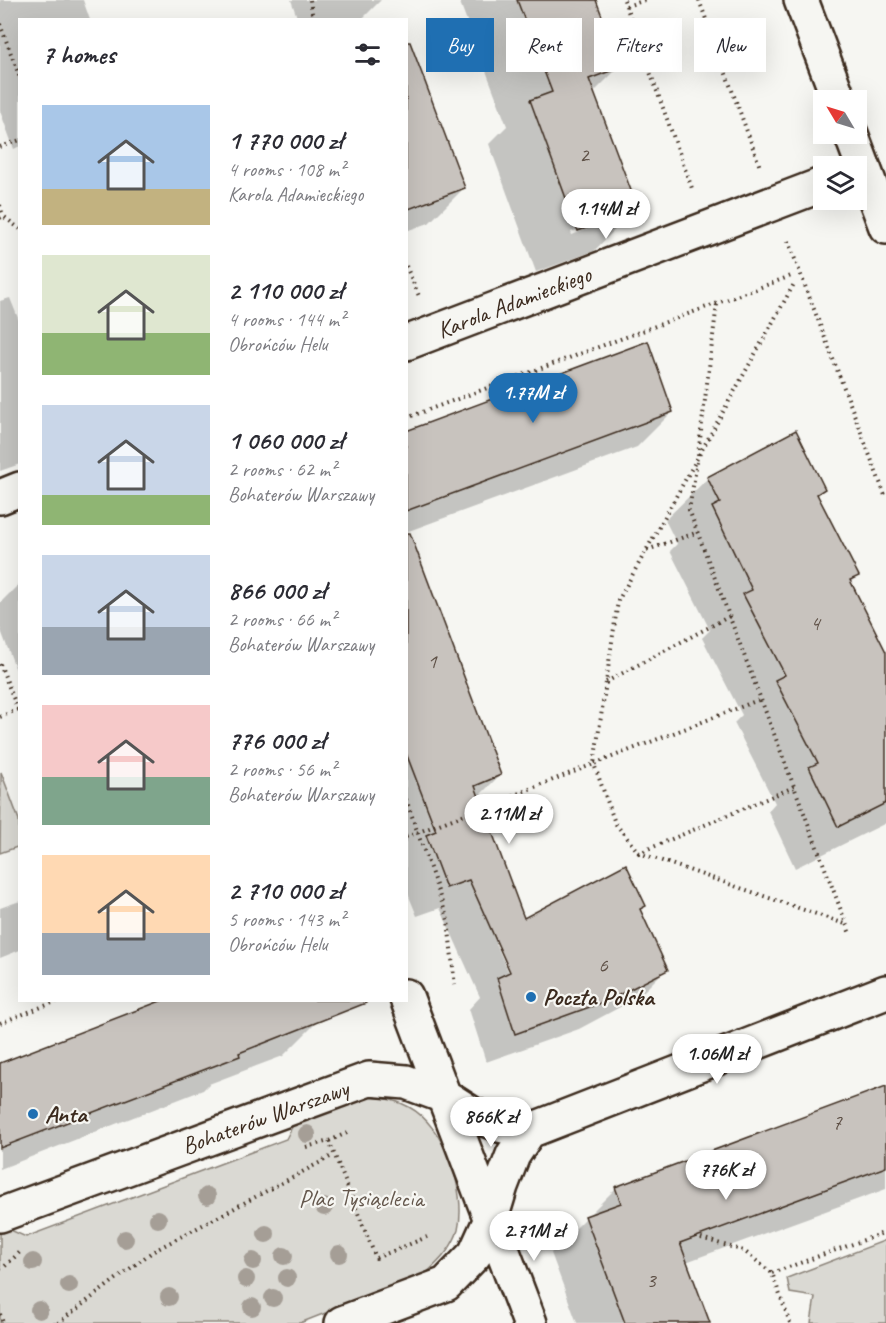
<!DOCTYPE html>
<html lang="en">
<head>
<meta charset="utf-8">
<style>
	:root { --surface:#fff; --page:#f2f2f3; --text:#2b2b33; --muted:#7c7c81; --accent:#1f6fb2 }
	body { margin:0; font-family:Caveat,sans-serif; background:var(--page); color:var(--text); height:100vh; display:flex; flex-direction:column; font-size:22px; white-space:nowrap }
	* { box-sizing:border-box; margin:0 }
	p { font-size:20px; color:var(--muted) }
	.icon { flex:none; width:33px; height:33px; fill:none; stroke:currentColor; stroke-width:2; stroke-linecap:round; stroke-linejoin:round }
	.map { position:relative; flex:1; overflow:hidden }
	.sheet { position:absolute; left:18px; top:18px; width:390px; height:984px; display:flex; flex-direction:column; background:var(--surface); border-radius:0px; box-shadow:0 6px 24px #0002 }
	.sheet>* { flex:none }
	.guide { position:absolute; left:426px; top:18px; width:369px; height:54px; display:flex; gap:12px }
	.needle { width:39px; rotate:308deg }
	.fabs { position:absolute; left:813px; top:90px; display:grid; gap:12px }
	.fabs a { display:grid; place-items:center; width:54px; height:54px; border-radius:0px; background:var(--surface); box-shadow:0 6px 24px #0002; font-size:30px }
	.price { position:absolute; translate:-50% -51px; padding:0 14px; border-radius:21px; background:#fff; color:#222; font-size:20px; line-height:39px; filter:drop-shadow(0 2px 3px #0008) }
	.price::after { content:''; position:absolute; left:50%; top:36px; width:18px; height:14px; margin-left:-9px; background:inherit; clip-path:polygon(0 0,100% 0,50% 100%) }
	.price.current { background:var(--accent); color:#fff }
	ul { padding:0; list-style:none }
	li { display:flex; align-items:center; gap:18px; height:150px; padding:0 24px }
	li span { display:grid; place-items:center; flex:none; width:168px; height:120px; border-radius:0px; color:#555 }
	li>.icon { margin-inline-start:auto }
	span .icon { width:72px; height:72px; fill:#fffc; stroke-width:1 }
	li b { font-size:26px }
	h2 { display:flex; justify-content:space-between; align-items:center; height:72px; padding:0 24px; font-size:26px }
	.tag { padding:0 21px; border-radius:0px; background:var(--surface); box-shadow:0 6px 24px #0002; font-size:21px; line-height:54px }
	.tag.current { background:var(--accent); color:#fff }
	.map>svg:first-child { display:block }
</style>
</head>
<body>
<div class="map">
<svg width="886" height="1323" viewBox="0 0 886 1323">
	<rect width="100%" height="100%" fill="#f6f6f2"/>
	<filter id="ink" filterUnits="userSpaceOnUse"><feTurbulence type="fractalNoise" baseFrequency=".0167" numOctaves="2"/><feDisplacementMap in="SourceGraphic" scale="12" xChannelSelector="R" yChannelSelector="G"/><feConvolveMatrix kernelMatrix="1 2 1 2 8 2 1 2 1" color-interpolation-filters="sRGB"/></filter>
	<g filter="url(#ink)">
		<path fill="#dad9d3" stroke="#8a8278" stroke-width="1.5" d="M1 772 19 820 20 846 0 853Z
			M373 1097C385 1098 398 1101 409 1107 445 1126 467 1192 458 1230 453 1247 438 1263 425 1274L300 1323H0V1228L4 1227 26 1237 286 1139 296 1119 356 1098Z
			M886 1240V1323H811L815 1297 790 1293 787 1278Z"/>
		<path fill="#0003" fill-rule="evenodd" d="M0 0H83L90 20H20V146L14 149 0 111Z
			M291 0H381L363 18 358 20H298Z
			M459 0H594L619 67 593 93 636 208 594 251 536 272 489 144 507 126ZM587 226V229L572 235 571 232Z
			M406 62 464 188 429 223 406 231Z
			M10 298 20 323V464L0 471V301Z
			M672 412 637 447 406 532V433Z
			M708 478 824 489 817 496 857 575 850 583 886 655V823L795 868 768 811 775 803 734 723 742 715 702 638 710 630 670 551 677 544 665 520Z
			M406 571 500 775 478 797 523 920 644 906 639 911 666 969 637 998 579 1029 486 1062 469 1009 480 997 440 908 417 916 406 889ZM496 944H499L514 978 512 980Z
			M20 583V669L16 670 0 628V603Z
			M20 901V950L0 958V908Z
			M318 1021 283 1056 209 1084 203 1090 0 1169V1064Z
			M886 1087V1189L686 1262 709 1323H577L551 1253 616 1188Z"/>
		<path fill="#c8c3be" stroke="#3b2a1e" stroke-width="1.5" d="M517 0H596L621 67 589 79 638 209 578 231 530 100 552 92Z
			M406 42H410L465 188 406 210Z
			M648 341 673 412 406 511V431Z
			M796 430 825 489 817 494 859 576 850 580 886 652V803L838 827 809 767 818 763 775 680 785 675 743 594 752 590 712 507 720 503 707 477Z
			M406 533H410L501 775 475 786 524 918 626 864 646 906 640 909 668 970 609 1000 515 1034 497 978 510 972 469 880 446 888 426 835 436 831 406 753Z
			M163 1000H366V1003L239 1053 240 1056 0 1148V1063Z
			M886 1086V1167L680 1243 710 1323H625L585 1216 621 1203 615 1187Z"/>
		<g fill="none" stroke-linecap="round" stroke-linejoin="round">
			<g stroke="#3b2a1e" stroke-width="38">
				<path id="minor" d="M406 343 824 184
					M0 497 20 489
					M406 996 530 1323
					M0 1215 369 1079 406 1082 444 1096 472 1114 499 1125 529 1131 886 992
					M342 1323 446 1284 475 1254 491 1219 501 1186 513 1155 529 1131"/>
			</g>
			<g stroke="#3b2a1e" stroke-width="38">
				<path id="tertiary" d="M801 0 839 100
					M851 134 886 227"/>
			</g>
			<path stroke="#3b2a1e" stroke-width="4" stroke-dasharray="1.5 4.5" stroke-linecap="butt" d="M310 0 313 20
				M624 0 693 191
				M699 0 760 167
				M626 6 646 0
				M0 24 20 78
				M0 147 20 140
				M0 205 3 216
				M0 218 3 216 20 229
				M788 241 886 498
				M406 266 419 296
				M406 418 791 276
				M698 455 717 304
				M697 462 689 510 850 934
				M647 550 698 532
				M0 664 18 710
				M606 682 730 616
				M0 717 19 709
				M794 787 639 853 845 924
				M406 799 448 920 455 987
				M406 837 594 764 618 601 794 284
				M639 853 615 823 594 764 761 699
				M0 1023 60 1000
				M329 1141 376 1258 427 1237
				M306 1147 329 1141 347 1133
				M701 1238 744 1251 772 1273 790 1323
				M0 1269 4 1267 20 1252
				M772 1273 886 1232
				M0 1314 3 1323
				M58 1323 152 1252 334 1155"/>
			<use href="#minor" stroke="#f6f6f2" stroke-width="33"/>
			<use href="#tertiary" stroke="#f6f6f2" stroke-width="33"/>
		</g>
		<g fill="#a59e96">
			<circle cx="307" cy="1134" r="9"/>
			<circle cx="207" cy="1196" r="9"/>
			<circle cx="324" cy="1207" r="9"/>
			<circle cx="158" cy="1219" r="9"/>
			<circle cx="266" cy="1234" r="9"/>
			<circle cx="125" cy="1239" r="9"/>
			<circle cx="339" cy="1254" r="9"/>
			<circle cx="284" cy="1256" r="9"/>
			<circle cx="253" cy="1261" r="9"/>
			<circle cx="33" cy="1262" r="9"/>
			<circle cx="287" cy="1278" r="9"/>
			<circle cx="246" cy="1279" r="9"/>
			<circle cx="69" cy="1285" r="9"/>
			<circle cx="169" cy="1297" r="9"/>
			<circle cx="273" cy="1298" r="9"/>
			<circle cx="252" cy="1307" r="9"/>
			<circle cx="39" cy="1310" r="9"/>
		</g>
	</g>
	<g fill="#1f6fb2" stroke="#f6f6f2" stroke-width="2">
		<circle cx="531" cy="997" r="6"/>
		<circle cx="33" cy="1114" r="6"/>
	</g>
	<g text-anchor="middle" dominant-baseline="central" stroke-width="4.5" stroke-linejoin="round" paint-order="stroke">
		<g font-size="21" fill="#5e5046">
			<text x="584" y="155">2</text>
			<text x="815" y="623">4</text>
			<text x="432" y="661">1</text>
			<text x="603" y="965">6</text>
			<text x="837" y="1122">7</text>
			<text x="651" y="1280">3</text>
		</g>
		<g font-size="24" fill="#3b2a1e" stroke="#f6f6f2">
			<text transform="translate(514 302) rotate(-21)">Karola Adamieckiego</text>
			<text transform="translate(265 1117) rotate(-20)">Bohaterów Warszawy</text>
		</g>
		<g font-size="24" font-weight="bold" fill="#3b2a1e" stroke="#f6f6f2" text-anchor="start">
			<text x="543" y="997">Poczta Polska</text>
			<text x="45" y="1114">Anta</text>
		</g>
		<g font-size="24" fill="#63564b" stroke="#f6f6f2">
			<text x="361" y="1198">Plac Tysiąclecia</text>
		</g>
	</g>
</svg>
<div class="fabs">
<a><svg class="needle" viewBox="-14 -14 28 28"><path d="M0-13l5 13h-10z" fill="#e53935"/><path d="M0 13l5-13h-10z" fill="#7c7c81"/></svg></a>
<a><svg class="icon" aria-label="layers" viewBox="0 0 24 24"><path d="M12 4l9 5-9 5-9-5zM3 14l9 5 9-5"/></svg></a>
</div>
<b class="price" style="left:606px;top:240px">1.14M zł</b>
<b class="price current" style="left:533px;top:424px">1.77M zł</b>
<b class="price" style="left:509px;top:845px">2.11M zł</b>
<b class="price" style="left:717px;top:1085px">1.06M zł</b>
<b class="price" style="left:491px;top:1148px">866K zł</b>
<b class="price" style="left:726px;top:1201px">776K zł</b>
<b class="price" style="left:534px;top:1262px">2.71M zł</b>
<div class="guide">
<a class="tag current">Buy</a>
<a class="tag">Rent</a>
<a class="tag">Filters</a>
<a class="tag">New</a>
</div>
<section class="sheet">
<h2>7 homes<svg class="icon" aria-label="filters" viewBox="0 0 24 24"><path d="M4 7h16M4 17h16"/><circle cx="9" cy="7" r="2"/><circle cx="15" cy="17" r="2"/></svg></h2>
<ul>
<li><span style="background:linear-gradient(#a9c7e8 70%,#c2b280 0)"><svg class="icon" aria-label="home" viewBox="0 0 24 24"><path d="M3 11l9-7 9 7M6 9v11h12V9"/></svg></span><div><b>1 770 000 zł</b><p>4 rooms · 108 m²</p><p>Karola Adamieckiego</p></div></li>
<li><span style="background:linear-gradient(#dfe7d0 65%,#8fb573 0)"><svg class="icon" aria-label="home" viewBox="0 0 24 24"><path d="M3 11l9-7 9 7M6 9v11h12V9"/></svg></span><div><b>2 110 000 zł</b><p>4 rooms · 144 m²</p><p>Obrońców Helu</p></div></li>
<li><span style="background:linear-gradient(#c9d6e8 75%,#8fb573 0)"><svg class="icon" aria-label="home" viewBox="0 0 24 24"><path d="M3 11l9-7 9 7M6 9v11h12V9"/></svg></span><div><b>1 060 000 zł</b><p>2 rooms · 62 m²</p><p>Bohaterów Warszawy</p></div></li>
<li><span style="background:linear-gradient(#c9d6e8 60%,#9aa5b1 0)"><svg class="icon" aria-label="home" viewBox="0 0 24 24"><path d="M3 11l9-7 9 7M6 9v11h12V9"/></svg></span><div><b>866 000 zł</b><p>2 rooms · 66 m²</p><p>Bohaterów Warszawy</p></div></li>
<li><span style="background:linear-gradient(#f6c9c9 60%,#7fa58c 0)"><svg class="icon" aria-label="home" viewBox="0 0 24 24"><path d="M3 11l9-7 9 7M6 9v11h12V9"/></svg></span><div><b>776 000 zł</b><p>2 rooms · 56 m²</p><p>Bohaterów Warszawy</p></div></li>
<li><span style="background:linear-gradient(#ffd9b3 65%,#9aa5b1 0)"><svg class="icon" aria-label="home" viewBox="0 0 24 24"><path d="M3 11l9-7 9 7M6 9v11h12V9"/></svg></span><div><b>2 710 000 zł</b><p>5 rooms · 143 m²</p><p>Obrońców Helu</p></div></li>
</ul>
</section>
</div>
</body>
</html>
